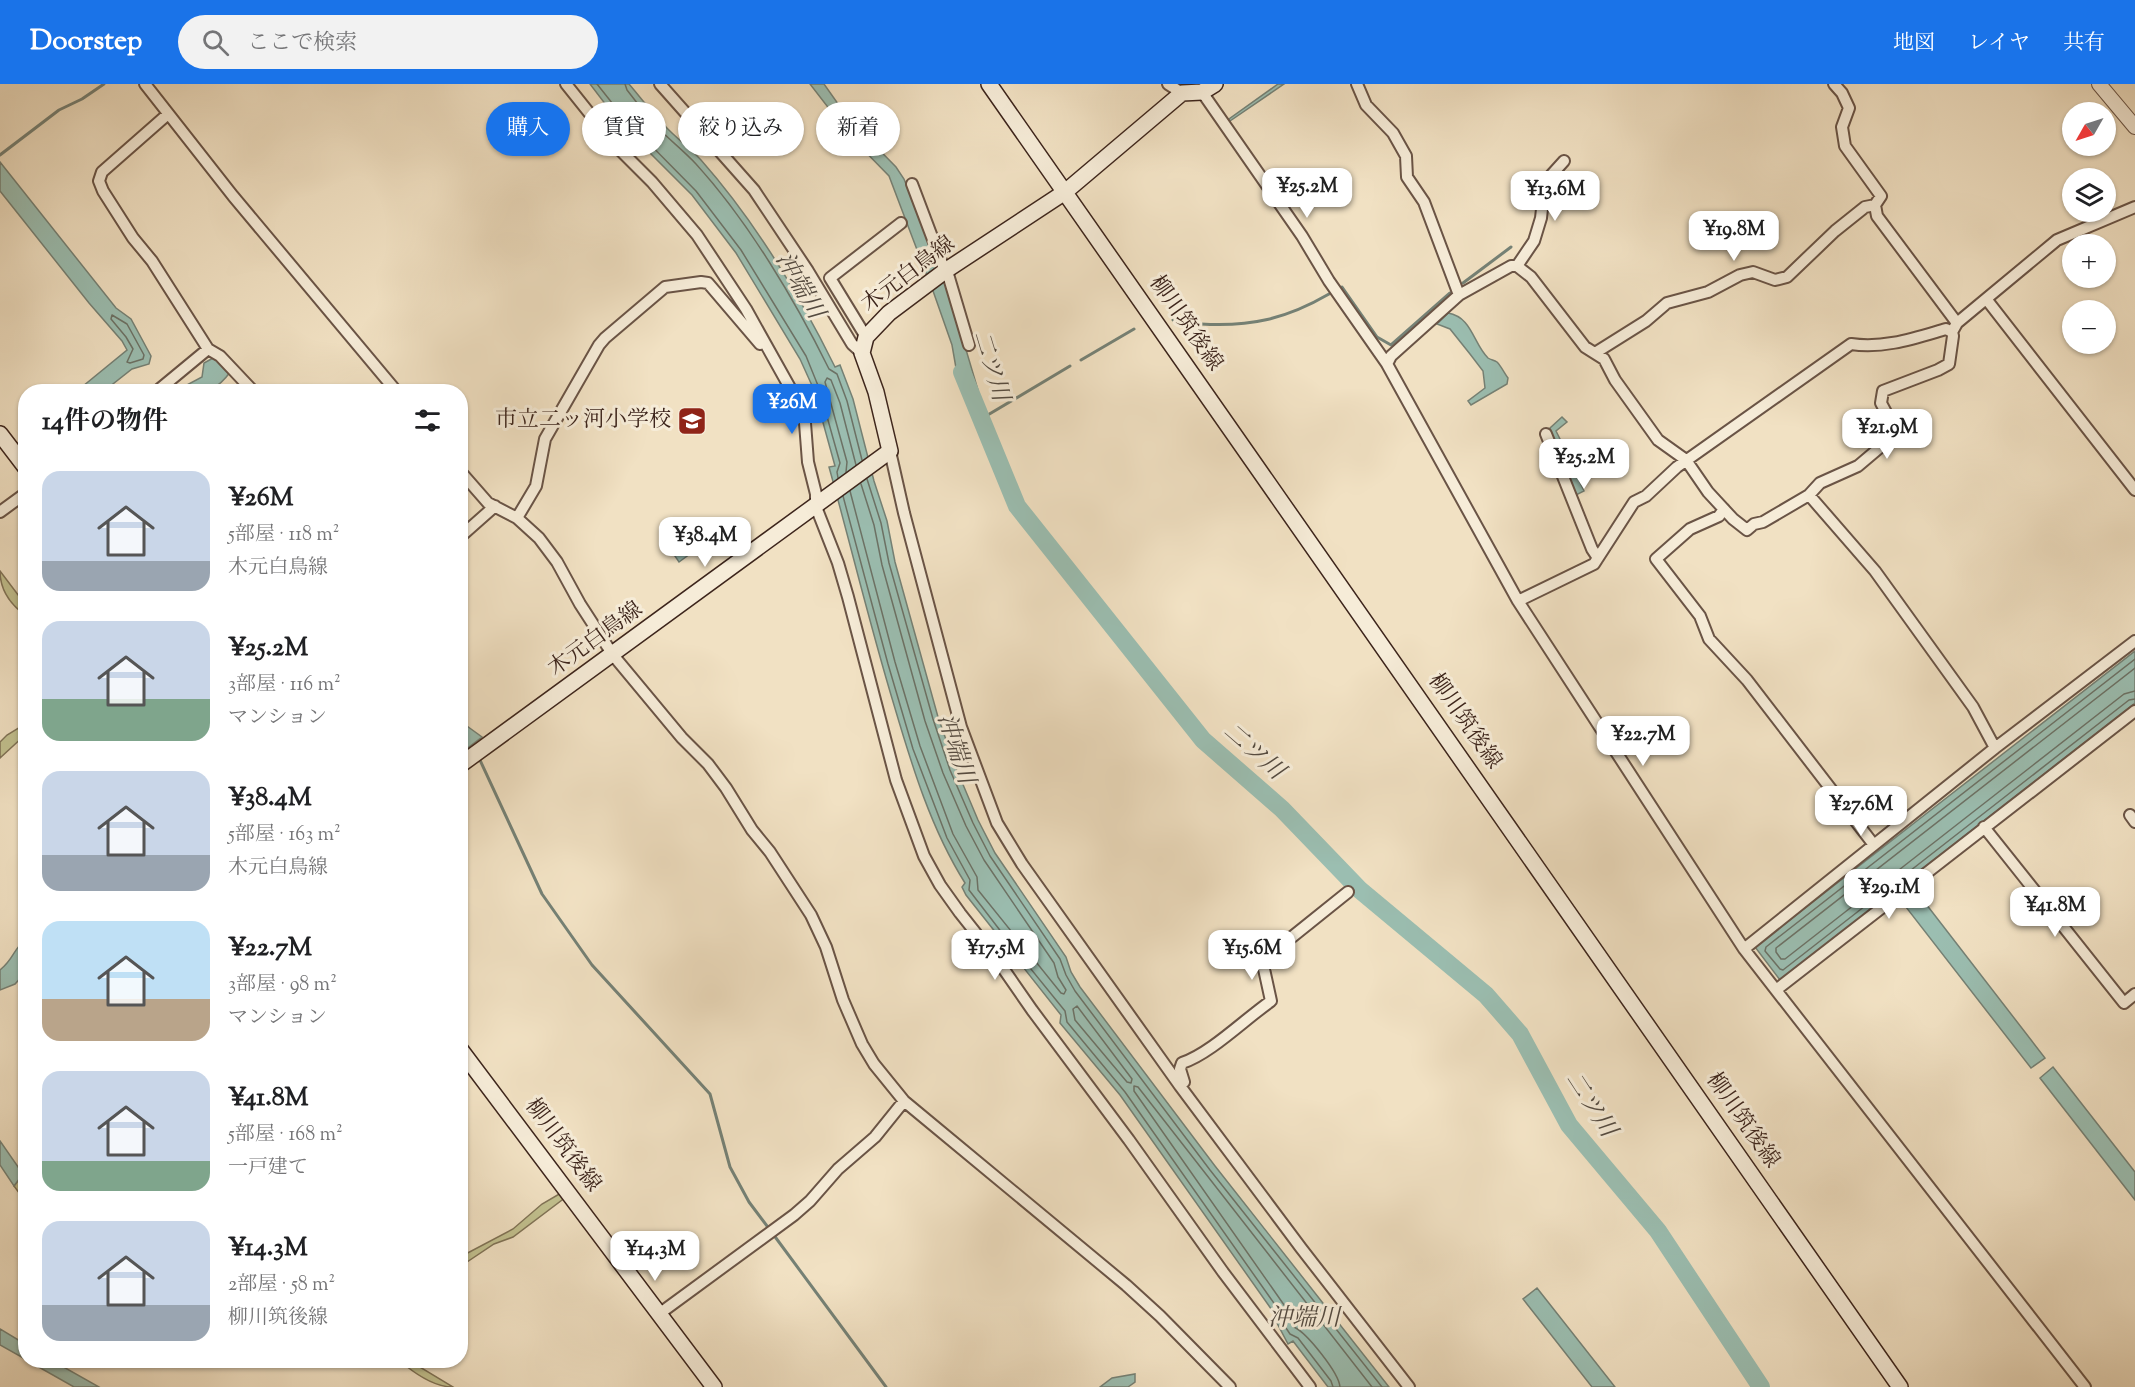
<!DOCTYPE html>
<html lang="ja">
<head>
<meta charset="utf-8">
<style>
	:root { --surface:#fff; --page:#f2f2f2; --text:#202124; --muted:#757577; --accent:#1a73e8 }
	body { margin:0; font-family:"Sorts Mill Goudy","Noto Serif JP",serif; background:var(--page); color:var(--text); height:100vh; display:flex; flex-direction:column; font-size:22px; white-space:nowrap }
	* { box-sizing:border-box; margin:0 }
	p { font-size:20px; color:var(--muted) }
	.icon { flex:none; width:33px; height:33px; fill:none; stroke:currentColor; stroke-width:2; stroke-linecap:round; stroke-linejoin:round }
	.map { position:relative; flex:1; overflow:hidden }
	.side { position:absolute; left:18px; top:300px; width:450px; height:984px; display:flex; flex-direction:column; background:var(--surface); border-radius:24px; box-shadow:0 2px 4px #0004 }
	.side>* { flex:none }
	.banner { position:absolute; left:486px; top:18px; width:570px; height:54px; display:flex; gap:12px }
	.needle { width:39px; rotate:231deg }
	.buttons { position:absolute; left:2062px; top:18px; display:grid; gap:12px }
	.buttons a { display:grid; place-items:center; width:54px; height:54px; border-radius:50%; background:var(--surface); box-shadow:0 2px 4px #0004; font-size:30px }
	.price { position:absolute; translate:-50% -51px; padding:0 14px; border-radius:12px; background:#fff; color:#222; font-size:20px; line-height:39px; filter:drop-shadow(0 2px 3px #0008) }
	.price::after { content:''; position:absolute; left:50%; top:36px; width:18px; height:14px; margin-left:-9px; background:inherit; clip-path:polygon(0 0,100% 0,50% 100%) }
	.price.active { background:var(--accent); color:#fff }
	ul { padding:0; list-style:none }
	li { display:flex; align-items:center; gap:18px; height:150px; padding:0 24px }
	li span { display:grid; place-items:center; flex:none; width:168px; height:120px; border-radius:18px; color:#555 }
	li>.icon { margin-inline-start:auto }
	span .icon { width:72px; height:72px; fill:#fffc; stroke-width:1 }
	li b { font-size:26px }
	h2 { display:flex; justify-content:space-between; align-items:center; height:72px; padding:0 24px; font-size:26px }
	.pill { padding:0 21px; border-radius:27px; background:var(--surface); box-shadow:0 2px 4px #0004; font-size:21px; line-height:54px }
	.pill.active { background:var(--accent); color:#fff }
	header { display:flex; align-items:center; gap:36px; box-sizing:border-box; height:84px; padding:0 30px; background:var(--accent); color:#fff }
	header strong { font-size:28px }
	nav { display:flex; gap:33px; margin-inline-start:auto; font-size:21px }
	.search { width:420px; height:54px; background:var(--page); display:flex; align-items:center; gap:15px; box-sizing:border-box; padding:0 21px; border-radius:33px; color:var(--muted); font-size:22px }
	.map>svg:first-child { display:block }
</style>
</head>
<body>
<header>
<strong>Doorstep</strong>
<div class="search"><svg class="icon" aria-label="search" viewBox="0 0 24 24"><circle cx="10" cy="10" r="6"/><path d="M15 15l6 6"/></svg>ここで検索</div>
<nav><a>地図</a><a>レイヤ</a><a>共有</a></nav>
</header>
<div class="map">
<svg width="2135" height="1303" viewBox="0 0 2135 1303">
	<rect width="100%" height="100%" fill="#f1e1c3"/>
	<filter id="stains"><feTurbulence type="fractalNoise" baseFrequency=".00333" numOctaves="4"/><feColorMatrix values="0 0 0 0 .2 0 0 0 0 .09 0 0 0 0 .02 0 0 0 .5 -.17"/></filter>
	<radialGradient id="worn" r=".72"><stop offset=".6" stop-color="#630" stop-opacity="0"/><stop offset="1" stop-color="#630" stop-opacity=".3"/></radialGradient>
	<path fill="#c2c18f" stroke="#807356" stroke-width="1.5" d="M0 487 25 520V531C10 520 0 505 0 487Z
		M25 640V651L0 674V658L7 651Z
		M23 1090 25 1093V1117L14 1102Z
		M561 1109 566 1113 513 1153 494 1160 461 1182 460 1173 513 1145 542 1120Z
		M400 1277H410L453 1303C434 1303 414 1289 400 1277Z"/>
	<path fill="#9bbeb1" stroke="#758175" stroke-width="1.5" d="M590 0H629C641 14 652 29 665 42 676 54 690 64 701 76 754 136 800 212 835 283L840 281 853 315 874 397 887 437 895 478 938 633 956 684 978 736 995 769 1066 873 1071 888 1080 903 1215 1082 1389 1303H1328L1293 1257 1288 1260 1277 1239 1279 1236 1120 1011 1060 939 1061 931 966 811 962 803 965 799C931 745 912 682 894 621 870 542 851 462 829 383L835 382 814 306 800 275 736 169 692 111 619 38Z
		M810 0H824L848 34 896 83 904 95 939 183 927 192 889 92 851 53Z
		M1278 0H1284L1230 37 1229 35Z
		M0 78 116 224 131 235 151 272 149 280 132 285 104 307H77L127 266 122 257 89 219 0 107Z
		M945 195 978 306 965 311 956 284 952 261 932 204Z
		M1448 229C1472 233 1473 259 1488 274 1491 276 1494 276 1497 278 1501 282 1505 290 1508 294L1507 300 1471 321 1468 317 1485 304 1483 287 1470 270 1450 245 1437 240Z
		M215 273 231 287C215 309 207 307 182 307L181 304 202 293 204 279Z
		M1562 333 1567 338 1556 347 1560 355 1554 359 1550 344Z
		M1563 361 1584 407 1576 411 1555 365Z
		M696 437 709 456 679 478 666 459Z
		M2135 567V619L1780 896 1755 863Z
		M460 637 482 653 461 669H460Z
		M1916 807 2045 974 2031 984 1902 818Z
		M25 856V889L15 900 0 906V886C14 875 12 867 25 856Z
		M2053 983 2135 1088V1116L2040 994Z
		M0 1057 23 1090 14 1102 0 1081Z
		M1537 1204 1615 1303H1592L1523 1215Z
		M0 1245 25 1260V1275L0 1261Z
		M28 1277H53L99 1303H74Z
		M1135 1290V1298L1128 1303H1100L1112 1294Z"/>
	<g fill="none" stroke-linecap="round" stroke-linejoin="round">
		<path stroke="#6c7266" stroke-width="1.5" d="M597 0 624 34 696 107 741 166 806 272 819 304 840 379 837 388 838 394
			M625 0 627 6C637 19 648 33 659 45 671 57 685 68 696 80 748 137 795 216 829 285L837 290 847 317 862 376
			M112 231 127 240 144 271 143 275 130 279 127 278 133 265 126 253 111 235Z
			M846 388 847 378 825 298 827 294 831 296 840 319 856 381
			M867 395 881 439 889 479 933 635 950 686 973 739 990 772 1060 875 1066 891 1075 907 1210 1086 1382 1303
			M850 407 895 578 920 662 953 750 977 793 978 806 1061 909 1064 910 1066 906 1058 893 1054 879 984 776 966 742 943 689 925 637 882 481 874 441 861 400
			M843 412 888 580 913 665 947 754 970 796 969 806 1009 858 1065 927 1067 938 1125 1008 1283 1232 1284 1241 1290 1250 1298 1254 1331 1297 1333 1303
			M693 447 699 452V455L683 468H680L676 460Z
			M2135 575 1766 863 1765 867 1780 885 1783 886 2129 616 2135 615
			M2135 584 1776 864V868L1781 875H1785L2124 610 2135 607
			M1077 922 1132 995 1131 999 1127 998 1075 936 1073 925Z
			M1340 1303C1339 1289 1307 1249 1294 1243L1289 1228 1134 1007V1002L1138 1003 1372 1303"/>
		<path stroke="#758175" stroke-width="3" d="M0 71 59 26 82 15 104 0
			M1463 199 1511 163
			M1342 203 1377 253 1391 261 1450 209
			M1173 236C1182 237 1191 240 1201 240 1250 243 1286 235 1329 210
			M1081 276 1134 245
			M981 335 1070 282
			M479 674 542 810 592 881 710 1010 730 1083 749 1118 770 1146
			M773 1150 886 1303"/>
		<path stroke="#9bbeb1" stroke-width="18" d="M962 288 1017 422 1203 656 1282 725 1360 806 1486 911 1520 950 1569 1041 1658 1147 1761 1303"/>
		<g stroke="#6a5446" stroke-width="14">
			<path id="minor" d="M145 0 233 112 397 308
				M566 0 614 60 652 98 697 151 746 225 794 311 805 339 808 378 816 410V423L838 479 848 513 896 696 924 772 940 801 960 829 998 877 1032 926 1129 1056 1223 1188 1310 1303
				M660 0 754 106 808 187 852 260 862 269
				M1168 0 1182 9
				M1357 0 1366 21 1393 49 1406 72 1407 93 1424 118 1459 211
				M1834 0 1842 9 1849 24 1842 43 1845 62 1881 112 1875 121 1877 132 1957 239
				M1202 8 1302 152 1329 197 1387 280 1518 517 1744 865 2085 1303
				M168 30 102 88 99 97 103 107 133 154 152 177 208 265 220 272 254 308
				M912 100 943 182 947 187 969 261
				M1517 182 1534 157 1541 134 1545 98 1564 77
				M1987 216 2135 406
				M866 253 830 194 901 139
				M1595 269 1646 237 1667 219 1708 208 1740 191 1753 188 1775 196 1787 193 1835 147 1865 123 1875 121
				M1387 280 1391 272 1459 211 1511 182H1517L1531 193 1585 263 1604 275 1615 296 1658 356 1686 376 1708 408 1733 435 1747 446 1754 440 1763 438 1809 411 1820 399 1858 382 1897 349 1881 319 1883 307 1938 286 1949 280 1953 252 1952 248
				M156 308 208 265
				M1546 350 1592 465 1598 474
				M890 367 904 429 961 643 997 739 1022 780 1180 1002 1301 1164 1409 1303
				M460 387 488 419 517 434 539 454 557 478 580 520 613 571 682 654 708 680 726 704 752 746 770 768 811 831 826 863 843 916 862 960 874 980 904 1017 1126 1201 1160 1232 1230 1303
				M1809 411 1875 487 1973 623 1995 664
				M1724 425 1719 432 1690 445 1656 475 1700 532 1709 555 1747 596 1874 761
				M0 428 26 409
				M517 434 536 402 545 355 599 261 605 254 665 203 701 198 708 199 760 260
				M460 453 495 422
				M1518 517 1594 480 1634 418 1646 412 1677 383 1851 260C1884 265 1915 254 1946 245L1952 248 1957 239 2057 156 2135 123
				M2130 731 2135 738
				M1984 743 2124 919 2135 910
				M1744 865 1995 664 2135 557
				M1776 906 2135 627
				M1180 1002 1184 998 1180 985 1182 979C1210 970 1245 935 1271 917L1264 885 1267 873 1348 808
				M659 1230 794 1131 810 1117 838 1085 875 1053 904 1017"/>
		</g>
		<g stroke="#6a5446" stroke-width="16">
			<path id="tertiary" d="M2099 0 2135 43"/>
		</g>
		<g stroke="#3d251c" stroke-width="18">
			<path id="secondary" d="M989 0 1900 1303
				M0 350 26 384
				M460 681 890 367 876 308 862 269 866 253 889 229 945 187 1065 108 1182 9 1202 8 1215 0
				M460 965 714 1303"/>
		</g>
		<use href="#minor" stroke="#f6ecd8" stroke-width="10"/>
		<use href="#tertiary" stroke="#f6ecd8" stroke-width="14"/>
		<use href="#secondary" stroke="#f6ecd8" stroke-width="15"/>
	</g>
	<defs>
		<g id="school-square" transform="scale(1.5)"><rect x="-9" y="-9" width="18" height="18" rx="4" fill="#8f2418" stroke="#f6ecd8"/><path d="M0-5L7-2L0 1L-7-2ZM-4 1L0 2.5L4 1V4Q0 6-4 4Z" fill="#fff"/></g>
	</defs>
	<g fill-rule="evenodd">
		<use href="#school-square" x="692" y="337"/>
	</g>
	<g text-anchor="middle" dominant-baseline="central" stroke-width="6" stroke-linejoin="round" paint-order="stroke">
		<g font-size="22" fill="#3d251c" stroke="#f6ecd8">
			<text transform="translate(909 191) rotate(-37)">木元白鳥線</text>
			<text transform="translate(1185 240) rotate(55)">柳川筑後線</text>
			<text transform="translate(596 556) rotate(-36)">木元白鳥線</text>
			<text transform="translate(1464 638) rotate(55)">柳川筑後線</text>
			<text transform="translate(1742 1037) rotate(55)">柳川筑後線</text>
			<text transform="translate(562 1062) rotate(53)">柳川筑後線</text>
		</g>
		<g font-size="22" fill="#3d251c" stroke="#f6ecd8" text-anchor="end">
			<text x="671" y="337">市立二ッ河小学校</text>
		</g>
		<g font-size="24" font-style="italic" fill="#544b41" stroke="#f6ecd8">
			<text transform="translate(799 202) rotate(60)">沖端川</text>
			<text transform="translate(990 282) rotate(73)">二ツ川</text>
			<text transform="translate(955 665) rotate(72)">沖端川</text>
			<text transform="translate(1253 668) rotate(41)">二ツ川</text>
			<text transform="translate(1590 1021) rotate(57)">二ツ川</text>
			<text x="1304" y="1235">沖端川</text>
		</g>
	</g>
	<rect width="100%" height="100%" filter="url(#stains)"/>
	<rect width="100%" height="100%" fill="url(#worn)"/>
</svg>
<div class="buttons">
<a><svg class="needle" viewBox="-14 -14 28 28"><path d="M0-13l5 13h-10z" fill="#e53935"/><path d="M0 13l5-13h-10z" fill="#757577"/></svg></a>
<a><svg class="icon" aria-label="layers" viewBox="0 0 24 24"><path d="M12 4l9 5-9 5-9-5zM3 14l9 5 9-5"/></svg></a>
<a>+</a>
<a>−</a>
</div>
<b class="price" style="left:1307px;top:135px">¥25.2M</b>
<b class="price" style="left:1555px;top:138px">¥13.6M</b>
<b class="price" style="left:1734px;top:178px">¥19.8M</b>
<b class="price active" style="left:792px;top:351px">¥26M</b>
<b class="price" style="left:1887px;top:376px">¥21.9M</b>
<b class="price" style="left:1584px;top:406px">¥25.2M</b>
<b class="price" style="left:705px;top:484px">¥38.4M</b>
<b class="price" style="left:1643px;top:683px">¥22.7M</b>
<b class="price" style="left:1861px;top:753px">¥27.6M</b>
<b class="price" style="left:1889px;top:836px">¥29.1M</b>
<b class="price" style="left:2055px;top:854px">¥41.8M</b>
<b class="price" style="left:995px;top:897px">¥17.5M</b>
<b class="price" style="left:1252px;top:897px">¥15.6M</b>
<b class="price" style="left:655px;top:1198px">¥14.3M</b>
<div class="banner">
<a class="pill active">購入</a>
<a class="pill">賃貸</a>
<a class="pill">絞り込み</a>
<a class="pill">新着</a>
</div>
<section class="side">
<h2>14件の物件<svg class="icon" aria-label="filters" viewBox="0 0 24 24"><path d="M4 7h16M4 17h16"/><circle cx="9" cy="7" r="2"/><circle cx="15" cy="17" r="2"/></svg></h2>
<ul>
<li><span style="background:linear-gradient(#c9d6e8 75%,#9aa5b1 0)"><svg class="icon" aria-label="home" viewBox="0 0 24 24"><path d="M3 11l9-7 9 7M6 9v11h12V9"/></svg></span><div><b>¥26M</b><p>5部屋 · 118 m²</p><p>木元白鳥線</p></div></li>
<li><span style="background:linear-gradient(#c9d6e8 65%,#7fa58c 0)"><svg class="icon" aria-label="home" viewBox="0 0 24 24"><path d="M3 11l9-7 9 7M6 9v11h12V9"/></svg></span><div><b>¥25.2M</b><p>3部屋 · 116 m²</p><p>マンション</p></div></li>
<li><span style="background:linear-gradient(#c9d6e8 70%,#9aa5b1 0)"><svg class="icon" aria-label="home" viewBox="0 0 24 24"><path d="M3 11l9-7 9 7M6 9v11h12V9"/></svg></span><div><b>¥38.4M</b><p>5部屋 · 163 m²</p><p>木元白鳥線</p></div></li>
<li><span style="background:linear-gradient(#bfe0f5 65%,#b9a48a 0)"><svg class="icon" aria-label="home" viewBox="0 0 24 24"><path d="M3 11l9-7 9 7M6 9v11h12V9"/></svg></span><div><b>¥22.7M</b><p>3部屋 · 98 m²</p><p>マンション</p></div></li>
<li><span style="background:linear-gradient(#c9d6e8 75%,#7fa58c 0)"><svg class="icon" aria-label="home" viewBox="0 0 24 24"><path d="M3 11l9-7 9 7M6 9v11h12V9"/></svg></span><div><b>¥41.8M</b><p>5部屋 · 168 m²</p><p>一戸建て</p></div></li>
<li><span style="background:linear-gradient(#c9d6e8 70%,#9aa5b1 0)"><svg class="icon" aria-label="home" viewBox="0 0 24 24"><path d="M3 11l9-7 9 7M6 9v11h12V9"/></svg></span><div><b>¥14.3M</b><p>2部屋 · 58 m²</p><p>柳川筑後線</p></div></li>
</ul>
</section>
</div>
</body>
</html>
